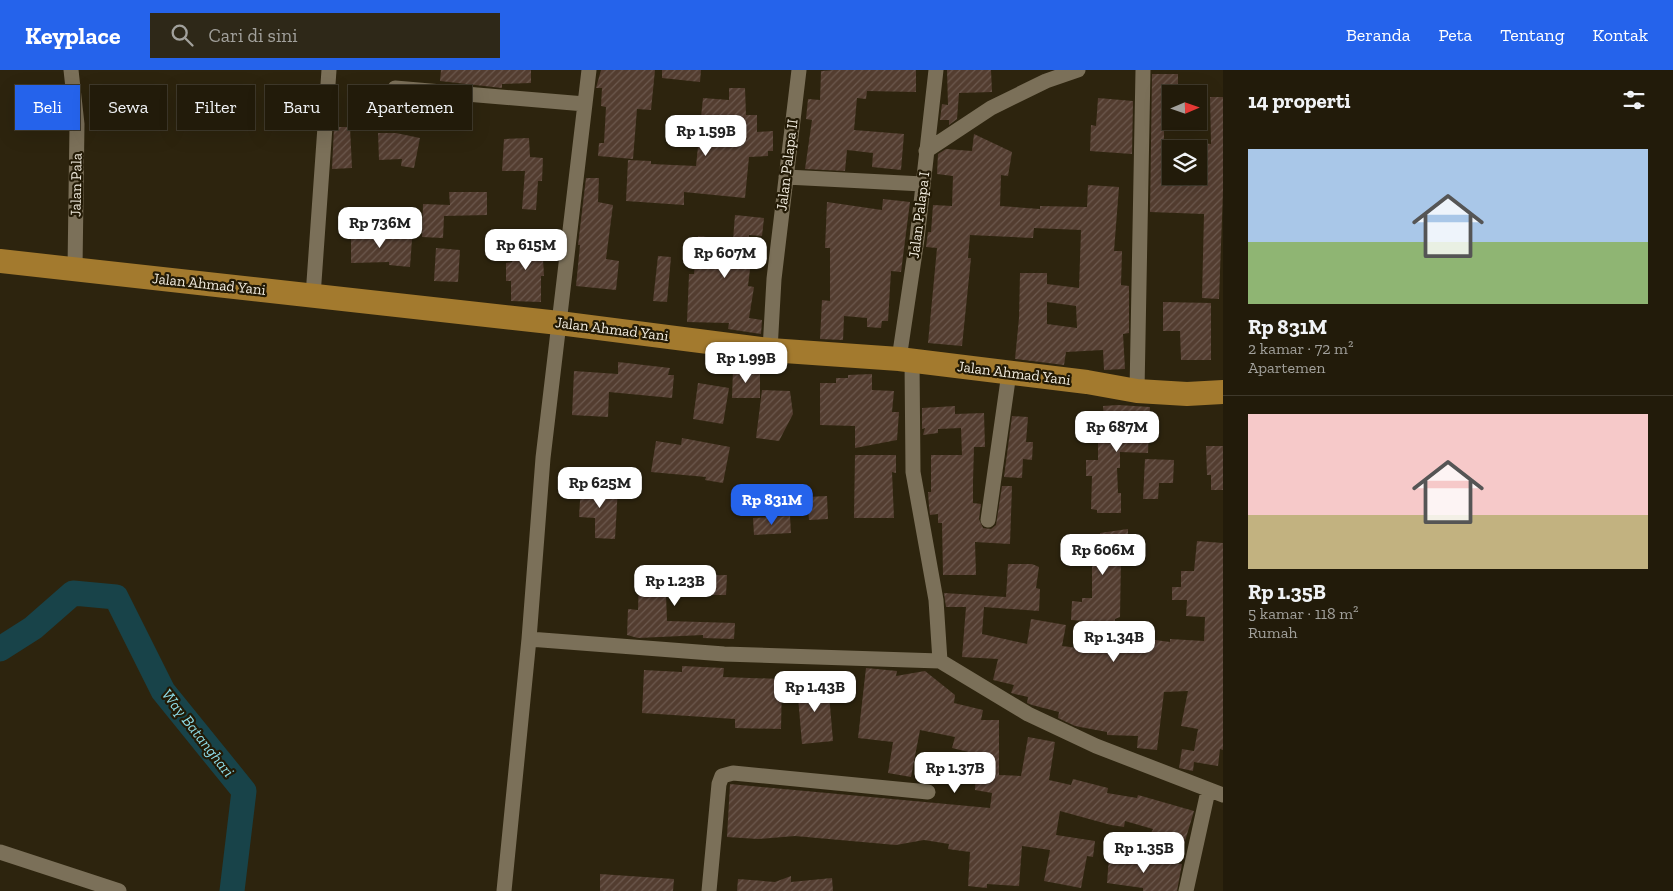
<!DOCTYPE html>
<html lang="id">
<head>
<meta charset="utf-8">
<style>
	:root { --surface:#221b0a; --page:#2e2818; --text:#f1f3f6; --muted:#a2a19c; --line:#3f392b; --accent:#2563eb }
	body { margin:0; font-family:"Zilla Slab",serif; background:var(--page); color:var(--text); height:100vh; display:flex; flex-direction:column; font-size:19px; white-space:nowrap }
	* { box-sizing:border-box; margin:0 }
	p { font-size:16px; color:var(--muted) }
	.icon { flex:none; width:28px; height:28px; fill:none; stroke:currentColor; stroke-width:2; stroke-linecap:round; stroke-linejoin:round }
	.map { position:relative; flex:1; overflow:hidden }
	.drawer { display:flex; flex-direction:column; background:var(--surface); width:450px }
	.drawer>* { flex:none }
	.guide { position:absolute; left:15px; top:15px; width:475px; height:45px; display:flex; gap:10px }
	.needle { width:32px; rotate:88deg }
	.fabs { position:absolute; left:1162px; top:15px; display:grid; gap:10px }
	.fabs a { display:grid; place-items:center; width:45px; height:45px; border-radius:0px; background:var(--surface); box-shadow:0 5px 20px #0002,0 0 0 1px var(--line); font-size:25px }
	.price { position:absolute; translate:-50% -42px; padding:0 11px; border-radius:10px; background:#fff; color:#222; font-size:16px; line-height:32px; filter:drop-shadow(0 1px 2px #0008) }
	.price::after { content:''; position:absolute; left:50%; top:30px; width:15px; height:11px; margin-left:-8px; background:inherit; clip-path:polygon(0 0,100% 0,50% 100%) }
	.price.selected { background:var(--accent); color:#fff }
	ul { padding:0; list-style:none }
	li { display:grid; align-content:center; gap:10px; height:265px; padding:0 25px }
	li+li { border-top:1px solid var(--line) }
	li span { display:grid; place-items:center; height:155px; border-radius:0px; color:#555 }
	li>.icon { margin-inline-start:auto }
	span .icon { width:90px; height:90px; fill:#fffc; stroke-width:1 }
	li b { font-size:21px }
	h2 { display:flex; justify-content:space-between; align-items:center; height:60px; padding:0 25px; font-size:21px }
	.tag { padding:0 18px; border-radius:0px; background:var(--surface); box-shadow:0 5px 20px #0002,0 0 0 1px var(--line); font-size:18px; line-height:45px }
	.tag.selected { background:var(--accent); color:#fff }
	header { display:flex; align-items:center; gap:30px; box-sizing:border-box; height:70px; padding:0 25px; background:var(--accent); color:#fff }
	header strong { font-size:24px }
	nav { display:flex; gap:28px; margin-inline-start:auto; font-size:18px }
	.search { width:350px; height:45px; background:var(--page); display:flex; align-items:center; gap:12px; box-sizing:border-box; padding:0 18px; border-radius:0px; color:var(--muted); font-size:19px }
	main { display:flex; flex:1; min-height:0 }
	.map>svg:first-child { display:block }
</style>
</head>
<body>
<header>
<strong>Keyplace</strong>
<div class="search"><svg class="icon" aria-label="search" viewBox="0 0 24 24"><circle cx="10" cy="10" r="6"/><path d="M15 15l6 6"/></svg>Cari di sini</div>
<nav><a>Beranda</a><a>Peta</a><a>Tentang</a><a>Kontak</a></nav>
</header>
<main>
<div class="map">
<svg width="1223" height="821" viewBox="0 0 1223 821">
	<defs>
		<pattern id="building-hatch" width="6" height="6" patternUnits="userSpaceOnUse" patternTransform="scale(1.25)"><rect width="6" height="6" fill="#533d30"/><path d="M-1 1l2-2M0 6l6-6M5 7l2-2" fill="none" stroke="#6c594e"/></pattern>
	</defs>
	<rect width="100%" height="100%" fill="#2d240e"/>
	<g fill="none" stroke-linecap="round" stroke-linejoin="round">
		<path stroke="#184349" stroke-width="25" d="M0 579 33 558 73 523 116 527 163 621 244 721 232 821"/>
	</g>
	<path fill="url(#building-hatch)" fill-rule="evenodd" d="M441 0H531V13L502 14V18L440 11Z
		M601 0H655L651 40 637 39 633 89 598 86 599 73H604L606 37 601 36 602 18H596Z
		M662 0H701L700 12 662 8Z
		M834 0H916V22L867 21 866 29 857 28 854 60 904 64 901 100 872 97 873 83 847 80 845 101 805 99 812 50 806 49 808 29 820 30 821 1Z
		M947 0H991L992 22 959 23 957 49 949 55V50H940L942 34 948 35Z
		M1152 4H1178V24H1171V36H1164V72H1171V106H1199V73L1211 74 1210 27H1223V121L1219 229 1202 228 1204 144 1150 142Z
		M729 18H745L746 45H757V62L773 61V81H768V86L749 87 745 128 684 122V135L626 131 628 90 651 91V94L696 96 703 28 729 30Z
		M1098 28 1133 31 1132 84 1090 81 1091 55 1096 56Z
		M334 57H350L352 98 332 99Z
		M378 63H396L420 68 414 98 401 96 402 89 379 90Z
		M974 64 1012 82 1008 106 1001 105 1000 136 1040 139V136L1087 137 1088 115 1119 117 1114 181H1122L1121 215 1129 216V263L1123 264 1125 299 1104 300 1103 280 1066 282 1064 295 1015 289 1019 248 1020 203H1047V214L1079 218 1081 160 1034 158 1033 168 970 165 968 188H971L962 276 928 273 937 178 926 177 928 162H931L933 135 952 136 953 106 937 104 938 84 946 79 972 81ZM1047 232 1076 236 1077 258 1047 254Z
		M529 68 530 87 543 88 542 111H538L536 140 522 139 525 101H502L504 69Z
		M586 108H599L598 132 613 135 606 189 619 191 616 220 576 216 580 175H578Z
		M449 122H487V145L444 146 443 168 422 167 423 134 450 135Z
		M883 129 910 132 901 202 891 201 888 251H882L881 258 867 257V248L844 246 843 270 820 269 822 230 830 231V178H825L827 132 882 140Z
		M735 145 764 148 762 166 749 165 746 199H750L748 216 754 217 749 248 762 250 761 264 728 259 729 253 687 252 689 204H694L698 166 733 170Z
		M351 163H382V167L412 169 410 197 389 195V192L351 193Z
		M516 168 542 171 544 206H541V232L511 231V211H506V193L512 192Z
		M436 178 460 180 458 212 434 211Z
		M658 186 671 187 667 232 653 231Z
		M1163 232 1211 233V290H1181L1180 261H1163Z
		M618 292 670 298 668 305H674L672 328 609 322 608 347 572 345 574 301 618 304Z
		M733 299 760 300V328H732Z
		M872 304V320L894 321 892 342H899L897 370 855 378V356L820 355V313H836V308H848V305Z
		M698 313 729 318 723 354 693 349Z
		M762 320 790 321 793 344 779 371 756 368Z
		M1118 335 1150 337 1148 383 1120 382V398H1117L1118 423H1121V443H1097V440L1091 439 1092 406H1086V390H1098V373H1106L1103 336Z
		M955 336V344L984 343 985 377H974L973 411V433L981 434 979 449 983 458 991 459 996 455 1002 416H1012L1010 474 975 472 976 505H943L942 453H938V444L930 445 929 436 928 422H931V385H962L961 358 938 359V363L923 365 925 358 922 359V338Z
		M1012 346 1028 347 1026 372H1033L1032 390 1023 389 1022 408 1004 407Z
		M682 368 730 377 723 413 705 410 706 407 651 402 656 371 681 375Z
		M1206 376H1223V420H1211V405H1207Z
		M855 385H896V403L892 402 894 448H854Z
		M1145 389 1174 390 1173 413H1159L1158 429H1143Z
		M581 415 618 417 615 469 595 468V448L579 447Z
		M827 426 828 449 809 450 807 427Z
		M790 446 791 463 754 465 753 448Z
		M1128 459V467L1134 468 1132 488 1121 487 1120 547 1115 549V553L1071 550 1072 531 1082 532V528H1092V493H1078V471H1101L1100 463Z
		M1197 471 1223 473V680L1220 679 1218 696 1194 692 1193 701 1179 698 1182 679 1194 681 1198 659 1181 656 1188 621 1164 622 1157 680 1137 678 1138 666 1107 665V662L1075 656 1058 648 1059 642 1032 635 1027 633 1028 627 1011 623 1014 615 993 610 998 589 962 587 966 537H946L944 523 1006 527 1008 494H1032L1039 497 1036 518 1040 519 1039 541 984 537 982 564 1027 574 1031 549 1066 555 1062 576 1110 582 1111 570 1147 573 1148 569 1170 572V569L1204 571 1205 547 1186 546 1187 530H1172V517H1181V501H1194Z
		M664 502 684 504V506L727 505 726 525H666L667 551 735 553 734 569 703 568V565L638 568 627 565 628 539 638 540 639 507H664Z
		M682 596 724 598 723 607 782 609 781 659 735 658V649L642 643 644 600 682 602Z
		M866 598 897 601 896 606 925 601 955 625 954 633 983 640 981 650H999V705L1021 706 1028 667 1055 672 1049 710 1071 715 1073 709 1108 718 1107 723 1137 728 1138 725 1194 741 1182 781 1157 773 1158 768 1150 765 1153 759 1125 751 1124 757 1111 755 1060 741 1056 765 1095 771 1093 787 1087 786 1081 818 1044 811 1050 780 1022 776 1019 816 987 814V818L968 816 970 782 948 779 949 774 924 770 896 775 795 766 758 769 727 767 730 714 990 738 992 723 975 720 977 684 952 678 955 667 920 660 911 707 888 703 893 672 858 668Z
		M828 612 833 671 802 674 797 615Z
		M1109 787 1182 794 1177 821H1143V818L1107 813Z
		M600 804 674 809 673 821H600Z
		M791 806V812L832 808 833 821H737L738 809 775 812Z"/>
	<g fill="none" stroke-linecap="round" stroke-linejoin="round">
		<path stroke="#7b7059" stroke-width="15" d="M71 0 77 54 75 199
			M392 53 395 18 585 34
			M926 81 991 38 1046 11 1078 0
			M786 107 923 114
			M313 226 329 0
			M770 280 774 209 799 0
			M899 289 917 169 936 0
			M912 290 913 402 936 530 940 591
			M1137 321 1143 0
			M988 450 1009 303
			M529 569 724 584 940 591 1028 644 1096 676 1223 725
			M0 782 119 821
			M504 821 529 569 543 388 589 0
			M709 821 719 714 722 706 733 703 928 722
			M1186 821 1208 721"/>
		<path stroke="#a37a2e" stroke-width="24" d="M0 191 559 253 770 280 899 289 1087 312 1137 321 1187 324 1223 322"/>
	</g>
	<g text-anchor="middle" dominant-baseline="central" stroke-width="4.5" stroke-linejoin="round" paint-order="stroke">
		<g font-size="15" fill="#f0eadd" stroke="#231a05">
			<text transform="translate(787 95) rotate(-83)">Jalan Palapa II</text>
			<text transform="translate(76 115) rotate(-89)">Jalan Pala</text>
			<text transform="translate(919 145) rotate(-83)">Jalan Palapa I</text>
			<text transform="translate(209 214) rotate(6)">Jalan Ahmad Yani</text>
			<text transform="translate(612 259) rotate(7)">Jalan Ahmad Yani</text>
			<text transform="translate(1014 303) rotate(7)">Jalan Ahmad Yani</text>
		</g>
		<g font-size="16" font-style="italic" fill="#8edce8" stroke="#231a05">
			<text transform="translate(198 663) rotate(52)">Way Batanghari</text>
		</g>
	</g>
</svg>
<div class="fabs">
<a><svg class="needle" viewBox="-14 -14 28 28"><path d="M0-13l5 13h-10z" fill="#e53935"/><path d="M0 13l5-13h-10z" fill="#a2a19c"/></svg></a>
<a><svg class="icon" aria-label="layers" viewBox="0 0 24 24"><path d="M12 4l9 5-9 5-9-5zM3 14l9 5 9-5"/></svg></a>
</div>
<b class="price" style="left:706px;top:87px">Rp 1.59B</b>
<b class="price" style="left:380px;top:179px">Rp 736M</b>
<b class="price" style="left:526px;top:201px">Rp 615M</b>
<b class="price" style="left:725px;top:209px">Rp 607M</b>
<b class="price" style="left:746px;top:314px">Rp 1.99B</b>
<b class="price" style="left:1117px;top:383px">Rp 687M</b>
<b class="price" style="left:600px;top:439px">Rp 625M</b>
<b class="price selected" style="left:772px;top:456px">Rp 831M</b>
<b class="price" style="left:1103px;top:506px">Rp 606M</b>
<b class="price" style="left:675px;top:537px">Rp 1.23B</b>
<b class="price" style="left:1114px;top:593px">Rp 1.34B</b>
<b class="price" style="left:815px;top:643px">Rp 1.43B</b>
<b class="price" style="left:955px;top:724px">Rp 1.37B</b>
<b class="price" style="left:1144px;top:804px">Rp 1.35B</b>
<div class="guide">
<a class="tag selected">Beli</a>
<a class="tag">Sewa</a>
<a class="tag">Filter</a>
<a class="tag">Baru</a>
<a class="tag">Apartemen</a>
</div>
</div>
<section class="drawer">
<h2>14 properti<svg class="icon" aria-label="filters" viewBox="0 0 24 24"><path d="M4 7h16M4 17h16"/><circle cx="9" cy="7" r="2"/><circle cx="15" cy="17" r="2"/></svg></h2>
<ul>
<li><span style="background:linear-gradient(#a9c7e8 60%,#8fb573 0)"><svg class="icon" aria-label="home" viewBox="0 0 24 24"><path d="M3 11l9-7 9 7M6 9v11h12V9"/></svg></span><div><b>Rp 831M</b><p>2 kamar · 72 m²</p><p>Apartemen</p></div></li>
<li><span style="background:linear-gradient(#f6c9c9 65%,#c2b280 0)"><svg class="icon" aria-label="home" viewBox="0 0 24 24"><path d="M3 11l9-7 9 7M6 9v11h12V9"/></svg></span><div><b>Rp 1.35B</b><p>5 kamar · 118 m²</p><p>Rumah</p></div></li>
</ul>
</section>
</main>
</body>
</html>
